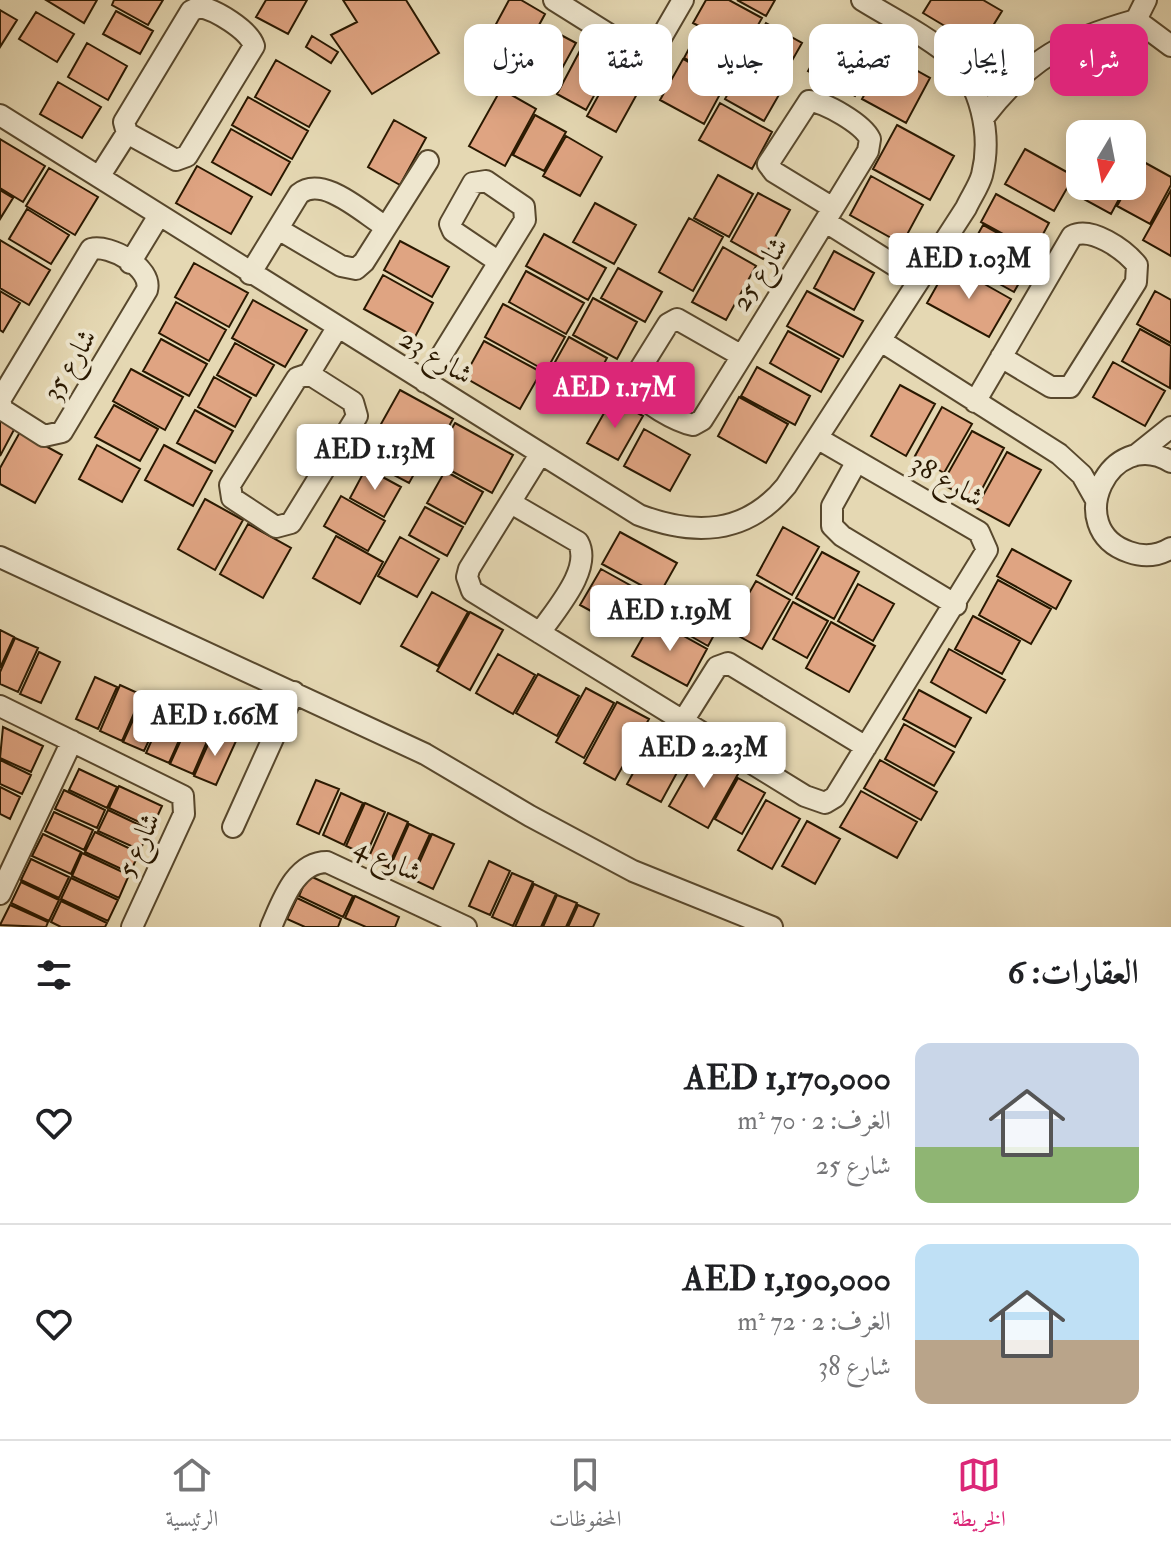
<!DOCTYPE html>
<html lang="ar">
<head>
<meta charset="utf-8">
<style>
	:root { --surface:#fff; --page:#f2f2f2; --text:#202124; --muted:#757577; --line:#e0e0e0; --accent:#db2777 }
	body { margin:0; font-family:"IM FELL Double Pica",Amiri,serif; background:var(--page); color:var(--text); direction:rtl; height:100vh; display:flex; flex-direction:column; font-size:30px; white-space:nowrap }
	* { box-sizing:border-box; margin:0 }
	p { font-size:26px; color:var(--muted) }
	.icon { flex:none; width:44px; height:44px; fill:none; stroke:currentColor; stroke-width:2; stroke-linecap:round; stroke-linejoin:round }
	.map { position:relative; height:927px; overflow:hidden; direction:ltr }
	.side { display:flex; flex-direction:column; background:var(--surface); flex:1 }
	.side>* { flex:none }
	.guide { position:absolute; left:24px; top:24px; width:1124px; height:72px; direction:rtl; display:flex; gap:16px }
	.needle { width:52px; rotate:190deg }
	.buttons { position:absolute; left:1066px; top:120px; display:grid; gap:16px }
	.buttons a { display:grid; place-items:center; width:80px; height:80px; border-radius:16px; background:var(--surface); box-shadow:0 4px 20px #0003; font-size:40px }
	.price { position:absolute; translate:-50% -68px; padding:0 18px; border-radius:8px; background:#fff; color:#222; font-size:26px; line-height:52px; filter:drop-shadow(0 2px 4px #0008) }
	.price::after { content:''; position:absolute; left:50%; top:48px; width:24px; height:18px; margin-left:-12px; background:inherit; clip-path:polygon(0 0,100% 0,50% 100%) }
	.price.active { background:var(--accent); color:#fff }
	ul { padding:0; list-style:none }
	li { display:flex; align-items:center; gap:24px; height:200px; padding:0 32px }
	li+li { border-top:2px solid var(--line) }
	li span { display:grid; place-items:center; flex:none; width:224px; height:160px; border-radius:16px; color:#555 }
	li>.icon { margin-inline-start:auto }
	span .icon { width:96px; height:96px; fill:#fffc; stroke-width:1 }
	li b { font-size:34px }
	h2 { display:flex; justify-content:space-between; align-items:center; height:96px; padding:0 32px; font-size:34px }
	.chip { padding:0 28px; border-radius:16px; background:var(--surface); box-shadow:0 4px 20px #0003; font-size:28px; line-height:72px }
	.chip.active { background:var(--accent); color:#fff }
	.tabs { display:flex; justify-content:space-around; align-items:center; height:112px; border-top:2px solid var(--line); background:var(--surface); font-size:22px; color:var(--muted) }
	.tabs a { display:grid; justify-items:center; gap:4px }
	.tabs .active { color:var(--accent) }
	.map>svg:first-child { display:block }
</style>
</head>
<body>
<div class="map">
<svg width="1171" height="927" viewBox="0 0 1171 927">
	<rect width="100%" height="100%" fill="#e5d8b3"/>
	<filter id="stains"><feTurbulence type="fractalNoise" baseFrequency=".0025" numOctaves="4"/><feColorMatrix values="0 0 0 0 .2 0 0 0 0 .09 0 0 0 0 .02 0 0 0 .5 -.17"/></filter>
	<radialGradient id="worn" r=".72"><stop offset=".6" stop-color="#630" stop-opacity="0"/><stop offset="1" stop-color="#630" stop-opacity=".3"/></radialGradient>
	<path fill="#dfa482" stroke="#291800" stroke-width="2" d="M46 0H97L84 23Z
		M114 0H163L148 25 112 5Z
		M266 0H307L288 34 256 17Z
		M343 0H406L439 53 372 94 331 35 357 22Z
		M509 0H521L545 14 515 69 482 50Z
		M706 0H729L762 18 744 50 693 23Z
		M737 0H775L766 16Z
		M931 0H983L1002 11 980 47 923 13Z
		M0 10 17 20 0 47Z
		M116 11 153 31 140 54 103 34Z
		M36 12 74 34 57 62 19 39Z
		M766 23 802 43 781 80 745 60Z
		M544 26 576 43 549 92 517 74Z
		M700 28 742 52 726 81 684 58Z
		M832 28 878 54 855 96 808 71Z
		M312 36 338 52 331 63 306 47Z
		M87 43 127 66 108 100 68 77Z
		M583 45 613 62 586 110 557 94Z
		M887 54 930 78 906 123 862 99Z
		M683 59 726 83 704 124 660 100Z
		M276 60 330 91 309 127 255 97Z
		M744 64 784 86 764 121 725 99Z
		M613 69 642 85 616 132 587 116Z
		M58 82 101 107 82 138 40 114Z
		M501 89 536 109 505 166 469 146Z
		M248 97 308 131 292 159 232 125Z
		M720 103 772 132 752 169 699 140Z
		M535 115 566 132 544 171 513 155Z
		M394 120 426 138 400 185 368 167Z
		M897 125 954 156 930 200 873 169Z
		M231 129 290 162 271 195 212 162Z
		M566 136 602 157 580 196 543 176Z
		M0 139 45 166 23 202 0 188Z
		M1025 149 1074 176 1054 211 1005 184Z
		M1142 161 1171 177V185L1150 224 1117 206 1128 186H1132Z
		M197 166 252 197 231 234 176 203Z
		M49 168 98 197 75 235 26 206Z
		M718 175 753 194 729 237 694 218Z
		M871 176 923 205 902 244 850 215Z
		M1080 177V186H1126L1111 214 1071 192Z
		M0 190 13 198 0 219Z
		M1171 190V256L1143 240Z
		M758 193 790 210 763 259 731 241Z
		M996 194 1049 223 1034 251 981 222Z
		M595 203 636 225 614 264 573 242Z
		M27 209 69 235 51 264 9 239Z
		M689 218 723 237 693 291 659 272Z
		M983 225 1035 254 1014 292 962 263Z
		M544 234 606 268 588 300 526 266Z
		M0 240 50 270 29 305 0 288Z
		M400 241 449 267 432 297 384 270Z
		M723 247 756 266 726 320 692 302Z
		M834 251 874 273 854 310 814 288Z
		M194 263 248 293 229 327 175 297Z
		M949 264 1011 299 989 337 927 303Z
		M618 268 662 292 645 322 601 298Z
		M526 271 584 303 566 334 509 302Z
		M383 275 433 303 415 337 364 309Z
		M0 291 20 303 3 332 0 330Z
		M807 291 863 321 843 357 787 326Z
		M1155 291 1171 300V343L1137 324Z
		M593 298 637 322 617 359 573 335Z
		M253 300 307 330 285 367 232 338Z
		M176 302 226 330 209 361 159 333Z
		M503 304 565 337 546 371 485 337Z
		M1140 329 1171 346 1170 388 1122 361Z
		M788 331 839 359 821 392 770 363Z
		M569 337 607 358 583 402 545 380Z
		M161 339 207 364 189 396 143 371Z
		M484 341 541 372 520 409 464 377Z
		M235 343 274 365 256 396 217 375Z
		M1113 362 1165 391 1145 426 1093 397Z
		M757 367 810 396 795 425 741 396Z
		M131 369 183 397 165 430 113 401Z
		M214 377 251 398 235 427 198 407Z
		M900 385 935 404 906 456 871 436Z
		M400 390 453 419 434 453 381 424Z
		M739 397 788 424 766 463 718 436Z
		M612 399 643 416 618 460 587 443Z
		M114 405 158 429 140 461 95 437Z
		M942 407 972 424 944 473 915 456Z
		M195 410 233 431 215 463 177 443Z
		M0 417 16 426 0 456Z
		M455 423 513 455 492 493 433 461Z
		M644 429 690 455 670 491 624 466Z
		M972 431 1004 448 975 502 942 484Z
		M20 432 62 455 35 503 0 484V468Z
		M388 432 426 453 409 483 371 463Z
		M97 445 140 469 122 502 79 479Z
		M164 445 212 471 193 506 145 480Z
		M1007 452 1041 470 1009 526 976 508Z
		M366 468 401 487 384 517 350 498Z
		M445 471 483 492 465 524 427 503Z
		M341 496 385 521 368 551 324 526Z
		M205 499 243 520 215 570 178 549Z
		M425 507 463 527 447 556 409 535Z
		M248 524 291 548 263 598 220 574Z
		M783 527 819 547 792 595 757 575Z
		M620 532 677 563 659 595 602 564Z
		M336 536 383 562 360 604 313 578Z
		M400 537 439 559 417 597 378 576Z
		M1012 549 1071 581 1056 609 997 576Z
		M822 552 859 572 834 619 796 598Z
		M601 569 653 598 633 634 580 605Z
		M998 580 1051 609 1031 644 979 615Z
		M756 581 790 600 762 649 728 630Z
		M858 584 894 604 873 641 838 621Z
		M668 586 724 617 708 646 652 614Z
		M432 592 468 612 438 666 401 646Z
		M793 602 828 621 807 658 773 639Z
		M470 612 503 630 470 690 437 671Z
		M973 616 1020 641 1002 674 955 649Z
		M653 619 707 649 687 686 632 656Z
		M831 622 875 646 849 692 806 668Z
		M0 630 14 637 0 668Z
		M15 638 38 648 18 692 0 684V672Z
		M949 649 1005 680 986 713 931 682Z
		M39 652 60 662 41 703 20 694Z
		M498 654 535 675 513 714 476 693Z
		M538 674 579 696 557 736 516 713Z
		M95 677 117 687 98 729 76 719Z
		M120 685 142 695 122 741 100 731Z
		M586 688 614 703 584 758 556 742Z
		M919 690 971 718 955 747 903 719Z
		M143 698 164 708 144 751 123 742Z
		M617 702 649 719 615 780 584 763Z
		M166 708 189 718 169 763 146 753Z
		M190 720 212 730 193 774 170 764Z
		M904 724 954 752 934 786 885 759Z
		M659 726 692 745 661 802 627 784Z
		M3 727 43 746 31 772 0 758Z
		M214 731 236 741 216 785 194 776Z
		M700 752 738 774 708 828 669 806Z
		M0 760 31 775 22 794 0 784Z
		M880 760 937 792 921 820 864 788Z
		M79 769 117 787 107 808 69 790Z
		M738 778 765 793 742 834 715 819Z
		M316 780 339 789 319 834 297 824Z
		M119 786 162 806 152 828 109 808Z
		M0 787 20 797 10 819 0 814Z
		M64 790 105 810 97 828 55 809Z
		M861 791 917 822 897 858 840 827Z
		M341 793 363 803 344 845 323 835Z
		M766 800 800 819 772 869 738 850Z
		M365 803 385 812 366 855 346 846Z
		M108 810 150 830 140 850 98 831Z
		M54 812 93 830 84 850 45 831Z
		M388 813 408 822 388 867 368 859Z
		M807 821 840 839 815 884 782 866Z
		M409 824 430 834 410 878 389 869Z
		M95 832 139 853 130 873 85 852Z
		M43 834 81 852 71 874 32 856Z
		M432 834 454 844 433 889 412 879Z
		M82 853 129 875 119 898 72 876Z
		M31 859 69 877 59 898 21 880Z
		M489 861 510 871 490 915 469 906Z
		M512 873 533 882 513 926 492 917Z
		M308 875 353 896 343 917 299 896Z
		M71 878 118 900 108 921 61 899Z
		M21 882 59 900 49 921 11 903Z
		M534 884 556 894 541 927H515Z
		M557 895 577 903 566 927H543Z
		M355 896 399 917 395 927H366L345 918Z
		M297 898 341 919 338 927H305L287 919Z
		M61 901 107 923 105 927H61L51 922Z
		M10 905 48 922 46 927 0 925Z
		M578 905 599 914 593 927H568Z"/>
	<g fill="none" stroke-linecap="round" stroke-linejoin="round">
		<g stroke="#58482d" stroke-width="24">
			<path id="minor" d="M554 0 637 52 654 50 683 0
				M1146 0 1136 20 1171 46
				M199 7C215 9 249 30 254 46L187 156 176 160 127 133 124 122 191 11Z
				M0 115 639 515C694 536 746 535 786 486L966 208C971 197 979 186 982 175 992 135 981 83 950 56 924 34 891 18 862 0
				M984 117C1030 58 1065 40 1136 20
				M99 177 127 133
				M826 222 918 280
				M278 229 341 266 356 269 364 262 428 161
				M130 263 158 217
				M250 274 299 194C323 174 364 214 386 227
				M881 341 1059 454 1082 475 1095 498
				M742 356 677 319 668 324 635 377 633 388C644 403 675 421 693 425L702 420C758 331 813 241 868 151L870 139C863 124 825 102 809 101L768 164 774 172 833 208
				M309 374 353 402 357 416 291 523 276 527 232 498 230 485 297 378 309 374 337 328
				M425 382 525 220 524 207 486 181 473 183 450 224 453 231 499 262
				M0 400 91 249C110 244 153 268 147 290L62 432 44 436 3 410 0 401
				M975 402 1072 236C1091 226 1124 249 1137 265L1136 282 1070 387H1051L1001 357
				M1136 455 1171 427
				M539 456 469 569 467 577 472 591 805 796 825 803 835 797 987 550 979 532 817 438
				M857 461 832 506V526L842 536 956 605
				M1171 462C1110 425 1061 529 1129 552 1143 557 1158 556 1171 548
				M511 503 578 542C593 569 555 610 540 633
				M0 557 425 754 530 816 633 871 772 927
				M0 706 183 796 184 814 132 927
				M683 721 717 667 728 663 866 747
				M233 827 294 692
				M0 894 72 741
				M271 927C282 902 295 862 327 862L466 927"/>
		</g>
		<use href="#minor" stroke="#eee6ce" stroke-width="20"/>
	</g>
	<g text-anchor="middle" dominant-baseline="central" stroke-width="8" stroke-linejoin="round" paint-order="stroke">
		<g font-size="28" fill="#291800" stroke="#eee6ce">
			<text transform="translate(760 274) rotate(-58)">شارع 25</text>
			<text transform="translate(436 357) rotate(32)">شارع 23</text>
			<text transform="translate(70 365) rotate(-59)">شارع 35</text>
			<text transform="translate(947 481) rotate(30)">شارع 38</text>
			<text transform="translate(139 845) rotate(-66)">شارع 5</text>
			<text transform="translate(388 860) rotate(25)">شارع 4</text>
		</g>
	</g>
	<rect width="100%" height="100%" filter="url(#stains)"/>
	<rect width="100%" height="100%" fill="url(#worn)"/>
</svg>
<div class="buttons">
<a><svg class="needle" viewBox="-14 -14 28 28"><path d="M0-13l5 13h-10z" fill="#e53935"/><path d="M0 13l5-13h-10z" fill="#757577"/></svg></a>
</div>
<b class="price" style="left:969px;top:301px">AED 1.03M</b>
<b class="price active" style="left:615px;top:430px">AED 1.17M</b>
<b class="price" style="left:375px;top:492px">AED 1.13M</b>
<b class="price" style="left:670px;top:653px">AED 1.19M</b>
<b class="price" style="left:215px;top:758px">AED 1.66M</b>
<b class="price" style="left:704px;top:790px">AED 2.23M</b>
<div class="guide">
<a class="chip active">شراء</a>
<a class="chip">إيجار</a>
<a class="chip">تصفية</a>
<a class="chip">جديد</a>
<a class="chip">شقة</a>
<a class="chip">منزل</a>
</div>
</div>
<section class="side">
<h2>العقارات: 6<svg class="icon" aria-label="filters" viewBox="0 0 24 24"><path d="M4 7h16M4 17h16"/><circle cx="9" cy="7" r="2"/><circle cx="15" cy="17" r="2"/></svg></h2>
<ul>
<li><span style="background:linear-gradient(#c9d6e8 65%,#8fb573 0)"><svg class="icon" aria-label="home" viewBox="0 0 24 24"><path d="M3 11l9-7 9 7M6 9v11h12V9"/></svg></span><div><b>AED 1,170,000</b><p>الغرف: 2 · 70 m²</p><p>شارع 25</p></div><svg class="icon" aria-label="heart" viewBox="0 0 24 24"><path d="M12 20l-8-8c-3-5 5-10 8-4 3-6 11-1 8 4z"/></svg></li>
<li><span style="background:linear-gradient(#bfe0f5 60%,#b9a48a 0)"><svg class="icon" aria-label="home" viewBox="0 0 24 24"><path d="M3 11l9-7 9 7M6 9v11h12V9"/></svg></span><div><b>AED 1,190,000</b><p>الغرف: 2 · 72 m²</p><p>شارع 38</p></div><svg class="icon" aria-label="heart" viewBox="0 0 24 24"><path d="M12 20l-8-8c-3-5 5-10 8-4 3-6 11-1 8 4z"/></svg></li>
</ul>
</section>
<nav class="tabs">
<a class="active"><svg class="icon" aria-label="map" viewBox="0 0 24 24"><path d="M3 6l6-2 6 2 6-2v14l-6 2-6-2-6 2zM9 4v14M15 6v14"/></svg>الخريطة</a>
<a><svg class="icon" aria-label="saved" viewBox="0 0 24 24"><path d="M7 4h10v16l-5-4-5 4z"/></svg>المحفوظات</a>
<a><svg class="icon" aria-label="home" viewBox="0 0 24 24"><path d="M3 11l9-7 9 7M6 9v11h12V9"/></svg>الرئيسية</a>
</nav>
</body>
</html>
